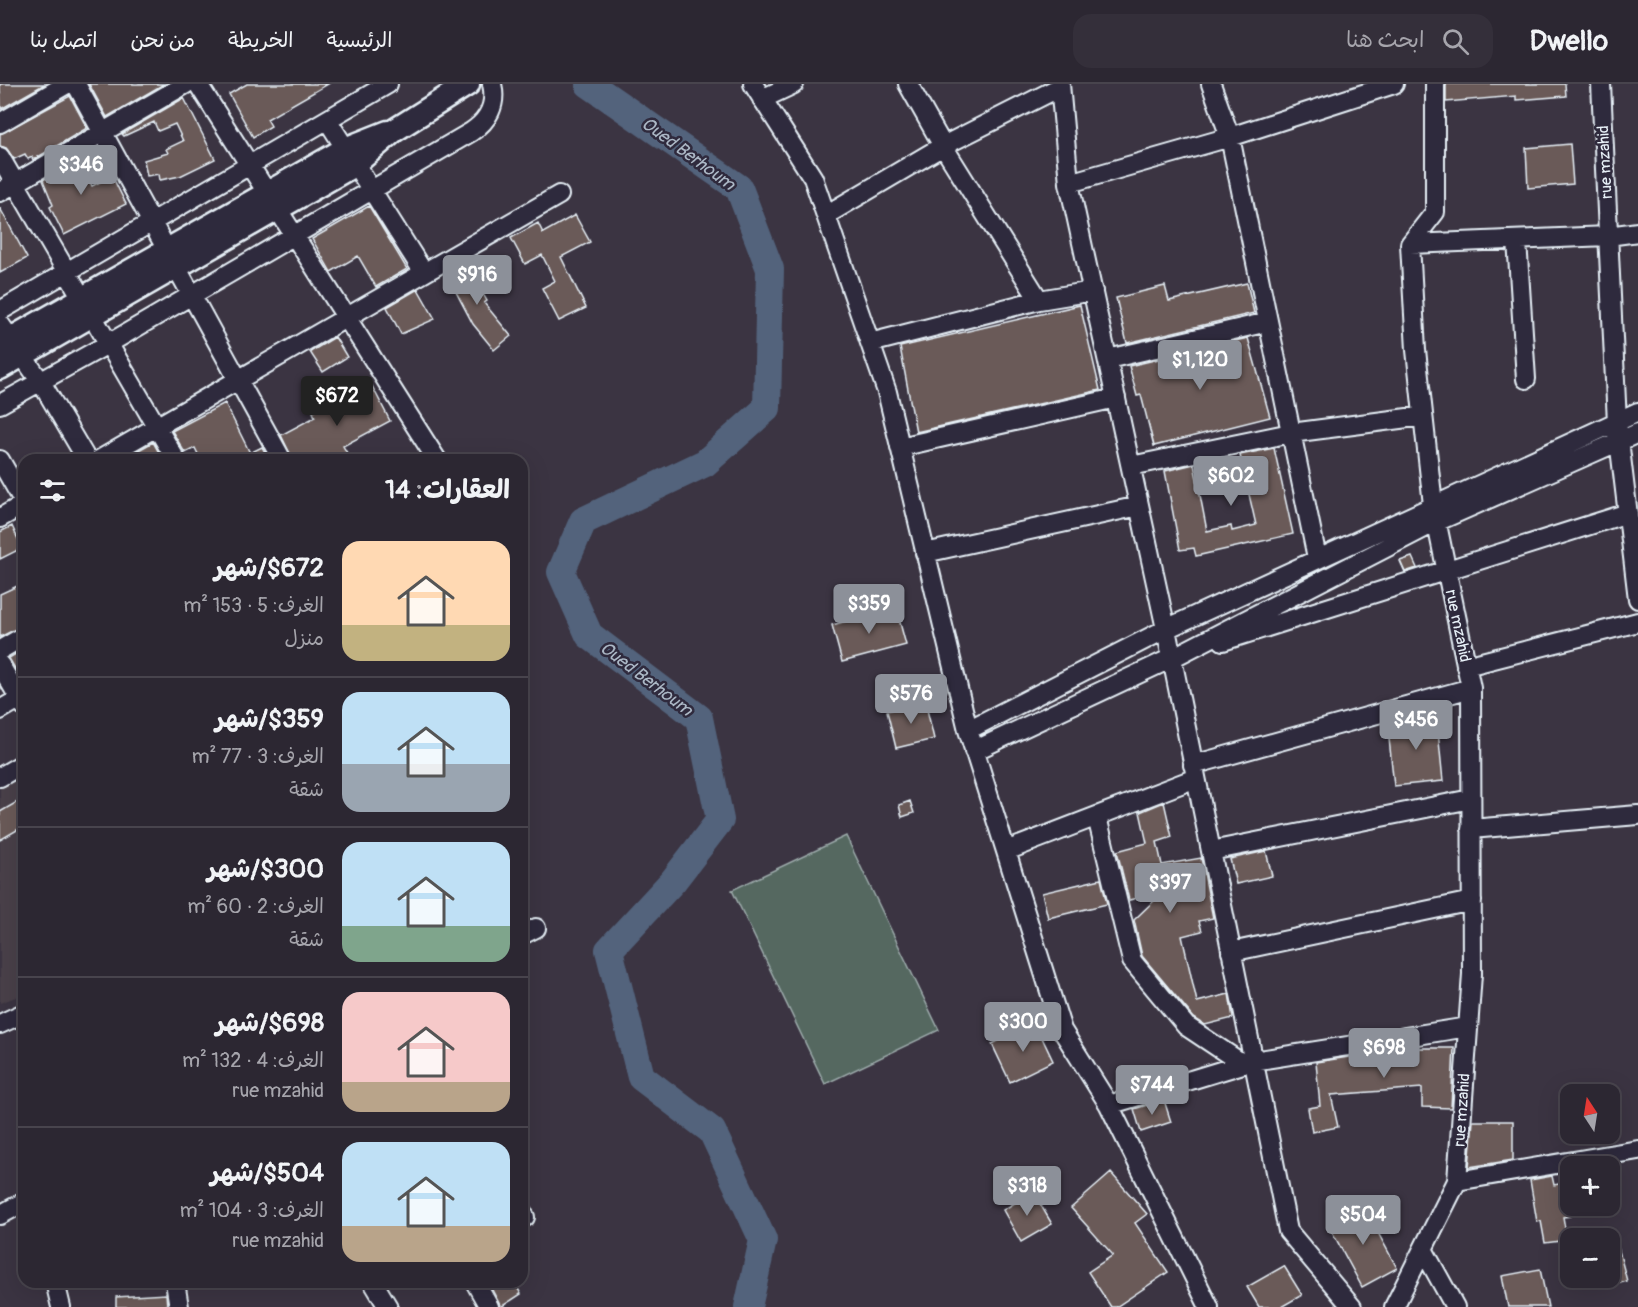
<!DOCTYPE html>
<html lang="ar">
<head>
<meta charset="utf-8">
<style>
	:root { --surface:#2c2732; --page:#342f3a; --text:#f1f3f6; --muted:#a6a5ac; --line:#48444d; --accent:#8c9099 }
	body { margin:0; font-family:Pangolin,"Playpen Sans Arabic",sans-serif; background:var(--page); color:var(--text); direction:rtl; height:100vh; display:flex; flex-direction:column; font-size:22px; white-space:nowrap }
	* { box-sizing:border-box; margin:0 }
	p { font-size:20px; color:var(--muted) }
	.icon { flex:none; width:33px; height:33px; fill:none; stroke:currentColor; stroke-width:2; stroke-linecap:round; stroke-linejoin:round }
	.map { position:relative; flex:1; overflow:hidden; direction:ltr }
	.side { position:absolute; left:18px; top:370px; width:510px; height:834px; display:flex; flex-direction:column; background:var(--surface); border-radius:18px; box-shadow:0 6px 24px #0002,0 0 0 2px var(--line); direction:rtl }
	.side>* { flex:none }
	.needle { width:39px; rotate:348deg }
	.tools { position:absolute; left:1560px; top:1000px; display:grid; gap:12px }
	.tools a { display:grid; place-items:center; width:60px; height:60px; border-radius:12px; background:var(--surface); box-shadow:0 6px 24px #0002,0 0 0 2px var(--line); font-size:30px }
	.price { position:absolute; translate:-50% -51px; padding:0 14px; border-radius:6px; background:var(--accent); color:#fff; font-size:20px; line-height:39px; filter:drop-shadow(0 2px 3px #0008) }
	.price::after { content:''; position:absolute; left:50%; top:36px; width:18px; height:14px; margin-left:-9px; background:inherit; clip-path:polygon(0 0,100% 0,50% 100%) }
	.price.current { background:#222; color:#fff }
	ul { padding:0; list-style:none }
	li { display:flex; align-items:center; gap:18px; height:150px; padding:0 18px }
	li+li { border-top:2px solid var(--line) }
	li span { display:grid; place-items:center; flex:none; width:168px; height:120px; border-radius:18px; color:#555 }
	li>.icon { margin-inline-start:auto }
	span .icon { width:72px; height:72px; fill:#fffc; stroke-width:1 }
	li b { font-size:26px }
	h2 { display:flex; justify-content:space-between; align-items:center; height:72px; padding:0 18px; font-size:26px }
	header { display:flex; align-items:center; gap:36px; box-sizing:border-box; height:84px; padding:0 30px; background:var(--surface); border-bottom:2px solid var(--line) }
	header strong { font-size:28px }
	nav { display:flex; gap:33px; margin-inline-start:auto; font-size:21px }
	.search { width:420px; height:54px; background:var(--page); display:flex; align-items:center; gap:15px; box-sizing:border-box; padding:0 21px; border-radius:18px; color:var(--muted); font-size:22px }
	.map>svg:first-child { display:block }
</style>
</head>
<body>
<header>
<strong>Dwello</strong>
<div class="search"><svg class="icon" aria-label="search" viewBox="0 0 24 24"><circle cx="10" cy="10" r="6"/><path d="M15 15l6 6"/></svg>ابحث هنا</div>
<nav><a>الرئيسية</a><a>الخريطة</a><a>من نحن</a><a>اتصل بنا</a></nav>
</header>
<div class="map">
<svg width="1638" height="1223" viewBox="0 0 1638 1223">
	<rect width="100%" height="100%" fill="#3b3442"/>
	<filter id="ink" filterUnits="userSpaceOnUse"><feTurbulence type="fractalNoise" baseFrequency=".0167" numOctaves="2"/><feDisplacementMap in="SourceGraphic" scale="12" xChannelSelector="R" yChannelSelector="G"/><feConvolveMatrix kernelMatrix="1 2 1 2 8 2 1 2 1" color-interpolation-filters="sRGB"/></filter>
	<g filter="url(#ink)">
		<path fill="#493f49" d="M24 689V910L0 919V703Z"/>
		<path fill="#546861" stroke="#9eacac" stroke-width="1.5" d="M846 752 939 946 825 1000 732 806Z"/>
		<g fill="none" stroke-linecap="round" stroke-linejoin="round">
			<path stroke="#52637c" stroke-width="28" d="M589 0 739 104 770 185 767 324 705 379 583 437 561 488 589 551 699 634 720 736 673 797 609 866 641 993 712 1047 763 1156 748 1223"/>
		</g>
		<path fill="#6a5a58" stroke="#e8f1f8" stroke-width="1.5" d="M0 0H45L1 25Z
			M89 0H164L107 33Z
			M247 0H328L267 35 271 42 253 53 229 10Z
			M1446 0H1565L1566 12 1516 16V12L1446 18Z
			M70 12 87 44 33 76 32 73 28 75 25 70 14 75 6 64 0 62V50Z
			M184 14 215 75 180 92 160 96 159 90 147 92 144 76 168 69 166 65 183 57 175 40 158 47 154 38 124 52 122 50Z
			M1570 60 1573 100 1528 104 1526 64Z
			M96 65 99 72 81 80 92 102 112 92 126 120 64 151 50 123 53 121 43 96Z
			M369 122 407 185 376 203 358 172 331 188 312 155Z
			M0 124 27 174 0 189Z
			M575 131 590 158 561 173 586 224 559 237 542 204 555 197 542 171 525 180 511 154 538 139 543 149Z
			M465 178 487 217 484 219 511 252 494 266 473 240 446 189Z
			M1247 199 1254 229 1127 259 1116 214 1165 202 1169 217Z
			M418 205 435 235 401 250 387 223Z
			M1080 221 1100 306 916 348 900 263Z
			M335 253 347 273 323 288 310 268Z
			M1248 254 1270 333 1154 362 1141 311 1137 312 1129 282Z
			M370 298 390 337 343 362 351 376H293L281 351 315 333 313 328Z
			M225 319 250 369 262 363 269 376H201L195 364 185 369 172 347Z
			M153 358 163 376H121Z
			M1274 364 1293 450 1196 472 1194 464 1180 466 1165 387 1194 380 1207 447 1231 442 1232 447 1256 441 1240 371Z
			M12 442 22 464 0 475V448Z
			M1412 473 1417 484 1405 488 1400 477Z
			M24 499V541L0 553V510Z
			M896 524 906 561 842 578 832 541Z
			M24 565V600L9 574Z
			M925 617 934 655 896 664 887 627Z
			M1436 627 1443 697 1394 702 1388 645 1402 644 1401 635Z
			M24 714V742L0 756V728Z
			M910 717 914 729 902 733 899 721Z
			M1164 718 1172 753 1157 758 1162 781 1201 774 1213 834 1199 837 1202 847 1182 852 1197 918 1229 910 1233 934 1205 941 1194 934 1142 872 1134 836 1163 808 1129 816 1117 767 1147 759 1140 728Z
			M1266 767 1272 792 1236 800 1230 775Z
			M1101 795 1107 820 1048 834 1042 809Z
			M1035 939 1053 977 1010 998 992 960Z
			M1408 964H1454L1451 1024 1422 1023V1004L1331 1011 1338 1043 1312 1048 1308 1024 1320 1022 1316 978Z
			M1164 1016 1171 1038 1141 1048 1134 1025Z
			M1473 1037H1513V1076L1469 1083Z
			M1111 1089 1147 1130 1135 1139 1168 1188 1116 1223H1111L1088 1188 1113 1171 1071 1124Z
			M1552 1092 1554 1101 1570 1098V1132L1563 1133 1567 1156 1545 1159 1541 1137 1537 1138 1530 1096Z
			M1033 1108 1052 1140 1021 1158 1003 1126Z
			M1363 1121 1397 1184 1362 1203 1328 1140Z
			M1614 1148 1627 1197 1610 1202V1149Z
			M1284 1182 1302 1211 1281 1223H1259L1247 1203Z
			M1540 1185 1548 1223H1508L1502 1192Z
			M488 1198H514L521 1210 501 1223Z
			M166 1210 167 1223H116V1213Z"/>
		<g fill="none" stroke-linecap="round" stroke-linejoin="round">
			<g stroke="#e8f1f8" stroke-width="22">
				<path id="minor" d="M76 0 282 376
					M198 0 437 376
					M753 0 813 94 887 308 968 646 1062 946 1109 1021 1209 1223
					M908 0 943 62 1039 216
					M1060 0 1069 99 1166 545 1288 1147 1352 1223
					M1211 0 1230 53 1317 474
					M1601 0 1617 339 1638 515
					M762 15 794 0
					M328 37 424 189
					M0 39 67 0
					M0 73 176 376
					M1069 99 1230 53 1394 0
					M0 108 186 0
					M826 131 943 62 1060 3
					M1517 156 1526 295
					M1410 160 1608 152 1638 148
					M0 227 388 0
					M0 240 41 298 87 376
					M870 259 1039 216 1093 207
					M1108 275 1268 238
					M0 320 108 260 471 48C488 37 497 21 492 0
					M900 363 1116 314
					M0 376 24 418
					M99 376 559 111
					M1131 382 1291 349 1423 332
					M0 434 24 420
					M925 469 1139 422
					M1223 557 1628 429
					M0 566 24 552
					M0 581 24 622
					M1466 582 1638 538
					M0 626 24 612
					M968 646 1166 545 1638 328
					M974 667 1172 574 1436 438 1638 349
					M1193 681 1471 604
					M0 693 24 679
					M1097 733 1132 877 1186 942 1243 980
					M1471 745 1638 731
					M1006 767 1196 694
					M1211 767 1471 715
					M522 851 536 844
					M1231 868 1472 817
					M0 940 24 929
					M1109 1021 1253 977 1468 943
					M1457 1097 1638 1066
					M522 1128 525 1133
					M0 1131 24 1118
					M1423 1165 1455 1223
					M55 1198 61 1223
					M175 1198 179 1223
					M373 1198 388 1223
					M475 1198 489 1223
					M1394 1223 1457 1097 1472 890 1471 604 1433 421 1416 266 1410 160 1435 128V0"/>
			</g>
			<g stroke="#e8f1f8" stroke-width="27">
				<path id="major" d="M0 261 345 65 388 48
					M0 284 354 81 395 46 468 0"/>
			</g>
			<use href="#minor" stroke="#2f2a3d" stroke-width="18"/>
			<use href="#major" stroke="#2f2a3d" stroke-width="22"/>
		</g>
	</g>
	<g text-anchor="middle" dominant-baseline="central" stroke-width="5" stroke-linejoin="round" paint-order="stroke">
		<g font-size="16" fill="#e8f1f8" stroke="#2f2a3d">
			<text transform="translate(1605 78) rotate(-93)">rue mzahid</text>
			<text transform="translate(1458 542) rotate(78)">rue mzahid</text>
			<text transform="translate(1462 1026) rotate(-86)">rue mzahid</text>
		</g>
		<g font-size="18" font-style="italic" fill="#acb8c6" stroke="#2f2a3d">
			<text transform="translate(688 70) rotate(36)">Oued Berhoum</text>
			<text transform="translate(646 595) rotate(37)">Oued Berhoum</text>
		</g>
	</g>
</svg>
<div class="tools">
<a><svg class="needle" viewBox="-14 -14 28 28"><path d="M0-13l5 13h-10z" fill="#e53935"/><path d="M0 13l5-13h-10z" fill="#a6a5ac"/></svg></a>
<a>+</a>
<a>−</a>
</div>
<b class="price" style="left:81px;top:112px">$346</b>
<b class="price" style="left:477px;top:222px">$916</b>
<b class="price" style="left:1200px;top:307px">$1,120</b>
<b class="price current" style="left:337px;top:343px">$672</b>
<b class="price" style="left:1231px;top:423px">$602</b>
<b class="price" style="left:869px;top:551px">$359</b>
<b class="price" style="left:911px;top:641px">$576</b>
<b class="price" style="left:1416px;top:667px">$456</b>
<b class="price" style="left:1170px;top:830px">$397</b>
<b class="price" style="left:1023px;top:969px">$300</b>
<b class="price" style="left:1384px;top:995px">$698</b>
<b class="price" style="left:1152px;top:1032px">$744</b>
<b class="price" style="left:1027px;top:1133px">$318</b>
<b class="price" style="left:1363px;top:1162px">$504</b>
<section class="side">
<h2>العقارات: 14<svg class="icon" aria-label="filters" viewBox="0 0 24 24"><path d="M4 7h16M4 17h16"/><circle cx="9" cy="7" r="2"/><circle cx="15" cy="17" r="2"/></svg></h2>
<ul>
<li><span style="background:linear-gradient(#ffd9b3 70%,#c2b280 0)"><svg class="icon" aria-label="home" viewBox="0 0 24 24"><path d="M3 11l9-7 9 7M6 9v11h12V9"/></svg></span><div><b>$672/شهر</b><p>الغرف: 5 · 153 m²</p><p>منزل</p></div></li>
<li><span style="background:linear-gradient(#bfe0f5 60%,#9aa5b1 0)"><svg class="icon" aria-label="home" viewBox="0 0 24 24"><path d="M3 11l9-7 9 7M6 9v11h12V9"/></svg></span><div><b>$359/شهر</b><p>الغرف: 3 · 77 m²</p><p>شقة</p></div></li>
<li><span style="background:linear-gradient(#bfe0f5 70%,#7fa58c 0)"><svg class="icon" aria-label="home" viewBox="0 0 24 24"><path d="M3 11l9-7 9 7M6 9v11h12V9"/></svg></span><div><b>$300/شهر</b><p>الغرف: 2 · 60 m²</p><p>شقة</p></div></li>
<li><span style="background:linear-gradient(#f6c9c9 75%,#b9a48a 0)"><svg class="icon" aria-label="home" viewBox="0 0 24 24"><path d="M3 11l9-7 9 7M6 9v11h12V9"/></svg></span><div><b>$698/شهر</b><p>الغرف: 4 · 132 m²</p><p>rue mzahid</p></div></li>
<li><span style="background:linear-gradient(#bfe0f5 70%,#b9a48a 0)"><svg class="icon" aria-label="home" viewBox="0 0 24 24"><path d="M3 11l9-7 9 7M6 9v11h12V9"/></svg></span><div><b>$504/شهر</b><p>الغرف: 3 · 104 m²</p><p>rue mzahid</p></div></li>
</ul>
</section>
</div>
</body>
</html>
